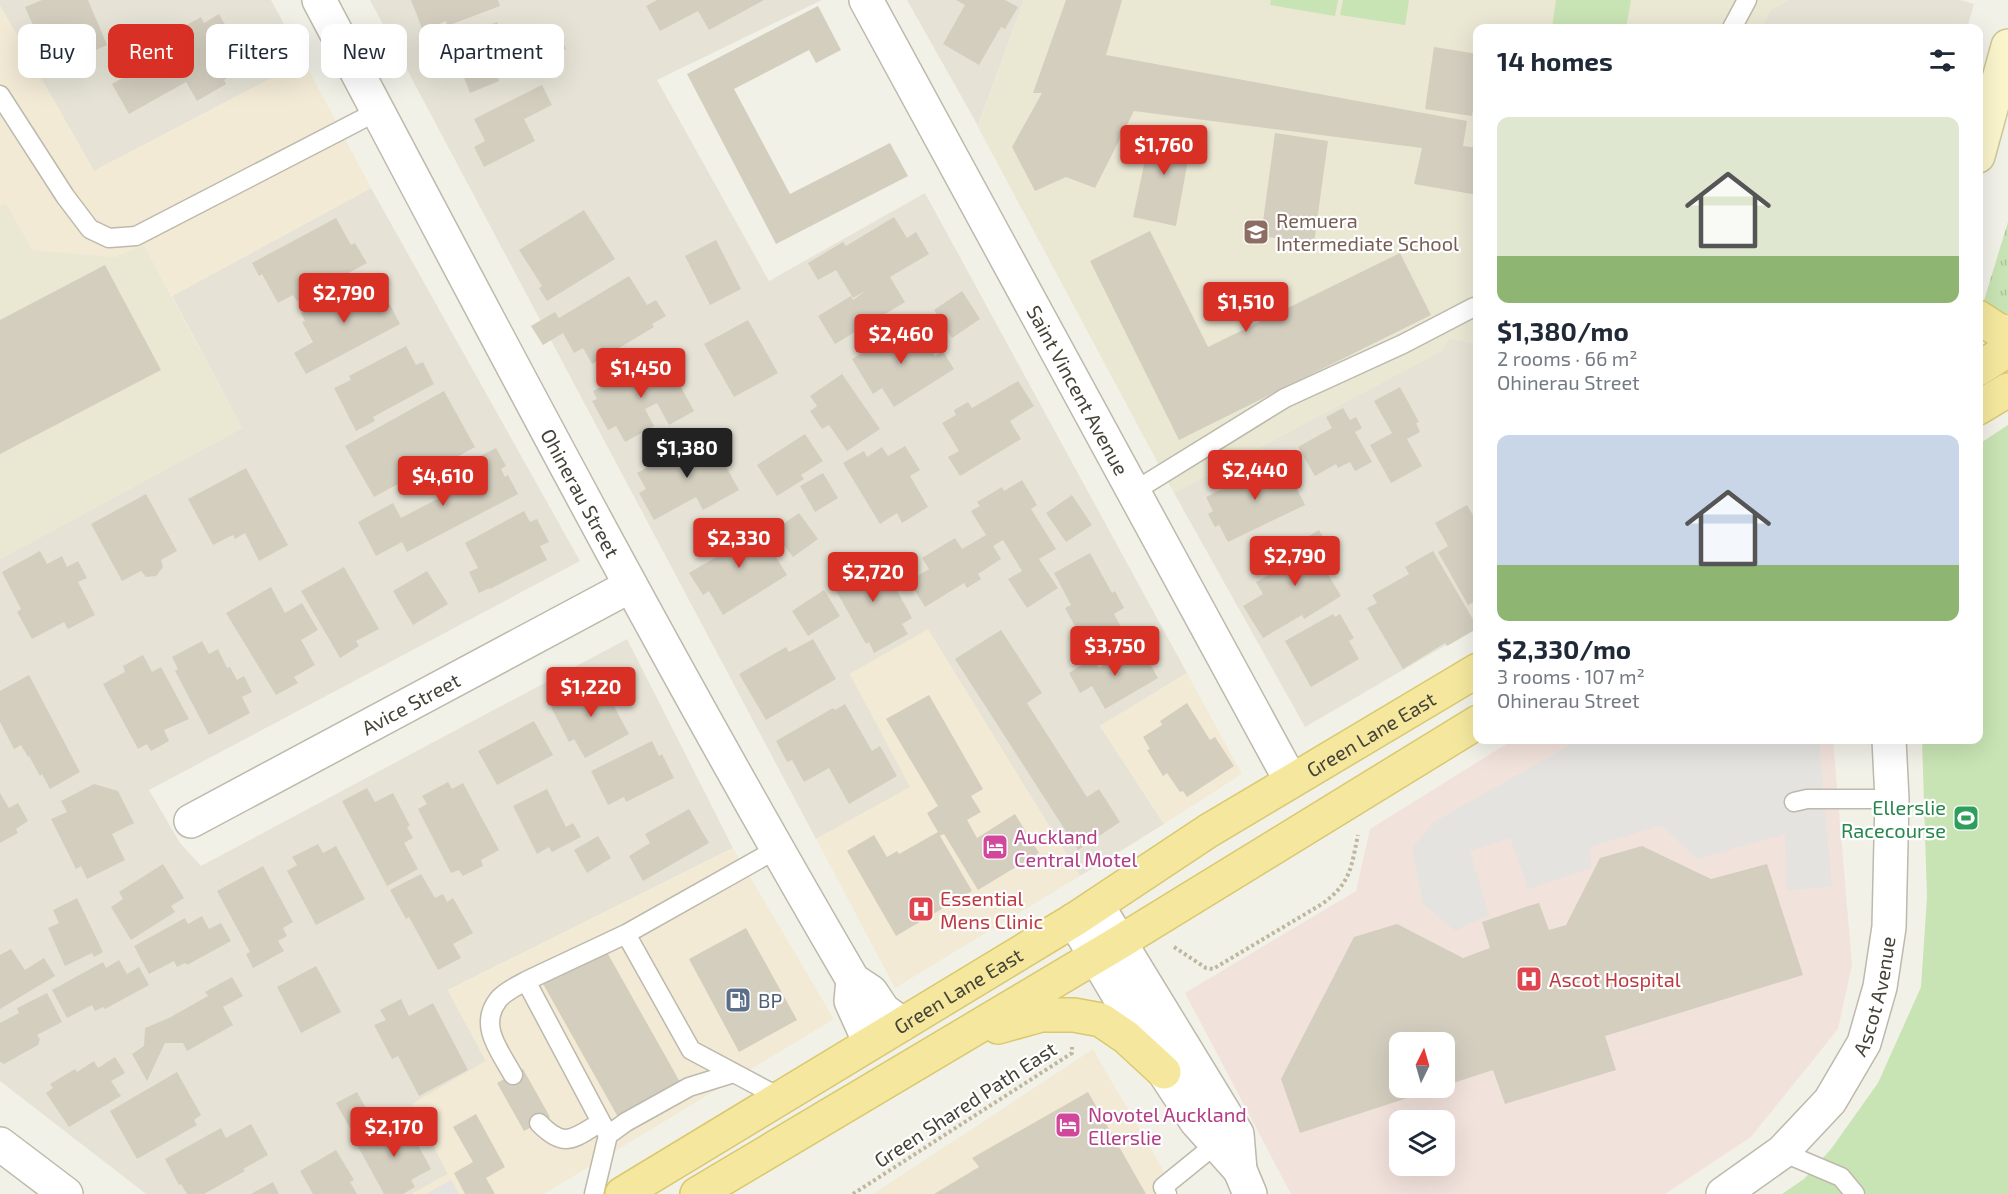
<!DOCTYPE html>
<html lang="en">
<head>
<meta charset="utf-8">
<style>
	:root { --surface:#fff; --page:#f2f2f3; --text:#1f2937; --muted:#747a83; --accent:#d93025 }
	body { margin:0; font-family:"Exo 2",sans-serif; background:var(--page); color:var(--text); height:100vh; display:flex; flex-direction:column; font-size:22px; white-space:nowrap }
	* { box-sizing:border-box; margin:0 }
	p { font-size:20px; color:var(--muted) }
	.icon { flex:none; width:33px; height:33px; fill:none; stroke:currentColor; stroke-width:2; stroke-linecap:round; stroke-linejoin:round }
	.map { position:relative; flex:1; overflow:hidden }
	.details { position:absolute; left:1473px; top:24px; width:510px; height:720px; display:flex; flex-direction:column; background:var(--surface); border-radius:12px; box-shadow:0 6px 24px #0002 }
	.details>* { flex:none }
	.hud { position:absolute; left:18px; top:24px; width:570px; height:54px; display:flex; gap:12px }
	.needle { width:39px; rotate:5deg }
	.buttons { position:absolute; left:1389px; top:1032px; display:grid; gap:12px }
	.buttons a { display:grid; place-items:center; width:66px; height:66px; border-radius:12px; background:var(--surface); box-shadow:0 6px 24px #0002; font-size:30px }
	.price { position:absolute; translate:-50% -51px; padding:0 14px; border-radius:6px; background:var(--accent); color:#fff; font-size:20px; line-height:39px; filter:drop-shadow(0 2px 3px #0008) }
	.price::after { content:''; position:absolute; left:50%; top:36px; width:18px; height:14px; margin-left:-9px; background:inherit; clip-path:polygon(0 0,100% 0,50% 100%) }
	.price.current { background:#222; color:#fff }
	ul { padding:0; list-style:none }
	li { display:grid; align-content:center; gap:12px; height:318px; padding:0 24px }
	li span { display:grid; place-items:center; height:186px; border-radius:12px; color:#555 }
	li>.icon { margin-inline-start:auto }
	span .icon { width:108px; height:108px; fill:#fffc; stroke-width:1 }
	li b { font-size:26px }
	h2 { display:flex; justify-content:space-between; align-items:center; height:72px; padding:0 24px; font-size:26px }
	.chip { padding:0 21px; border-radius:12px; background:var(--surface); box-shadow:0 6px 24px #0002; font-size:21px; line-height:54px }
	.chip.current { background:var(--accent); color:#fff }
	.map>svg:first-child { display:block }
</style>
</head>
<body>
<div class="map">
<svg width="2008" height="1194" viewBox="0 0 2008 1194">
	<defs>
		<pattern id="grass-tufts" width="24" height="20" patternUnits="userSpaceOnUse" patternTransform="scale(1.5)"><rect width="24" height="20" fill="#c8e3b4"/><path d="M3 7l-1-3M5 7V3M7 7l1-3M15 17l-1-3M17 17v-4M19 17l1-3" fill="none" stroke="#adc49b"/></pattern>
	</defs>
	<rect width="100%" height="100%" fill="#f2f1e8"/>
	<path fill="#e6e3d6" d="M0 0H271L304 61 94 171 0 6Z
		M370 0H822L657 80 769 281 925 193 1187 673 1100 726 1164 824 1080 876 928 630 850 674 911 787 816 839Z
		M907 0H1024L978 126Z
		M1788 0H1960L1974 4 1967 28H1762L1770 10Z
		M371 188 580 561 149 790 180 843 201 866 627 639 733 848 448 990 486 1061 413 1104 448 1174 412 1194H146L0 1081V559L242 428 172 296Z
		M1450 338 1477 344V627L1305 727 1174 493 1441 351Z"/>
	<path fill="#f2ead5" d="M0 6 94 171 304 61 371 188 172 296 144 245 114 257 31 250 6 203 0 206Z
		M928 629 1080 876 895 988 816 839 910 787 850 674Z
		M1187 673 1242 774 1164 824 1100 726Z
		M733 848 834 1019 544 1194H412L448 1174 412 1104 486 1061 448 990Z
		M1093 1049 1177 1194H873Z"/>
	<path fill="#eae7d3" d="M1024 0H1788L1770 10 1762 28H1478L1477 344 1450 338 1442 351 1174 493 978 127Z
		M6 203 32 250 114 257 144 245 242 428 0 559V206Z"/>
	<path fill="#f2e2dc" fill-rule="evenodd" d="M1513 740H1833L1852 965 1838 1029 1751 1137 1665 1194H1291L1185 993 1356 891 1370 829ZM1400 1042H1444V1088H1400ZM1400 1120H1444V1166H1400Z"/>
	<path fill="url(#grass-tufts)" d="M2008 222V313L2002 316 1981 310Z"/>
	<path fill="#c8e3b4" d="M1271 0H1338L1335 16 1270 5Z
		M1343 0H1409L1405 25 1340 15Z
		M1556 0H1631L1626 28H1552Z
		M2008 425V1194H1782L1804 1179 1831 1149 1878 1083 1921 987 1927 897 1922 740H1978L1979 444Z"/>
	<path fill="#e4e3df" d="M1579 740H1819L1832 887 1787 890 1785 834 1697 859 1661 825 1590 847 1591 868 1528 889 1510 838 1470 851 1489 915 1455 931 1423 904 1412 848 1434 822Z
		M451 1180 459 1194H426Z"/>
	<path fill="#d3cebe" d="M42 0H88L107 45 63 64 52 36 40 41 25 7Z
		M411 0H498L500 6 447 26 446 21 423 31Z
		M657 0H764L709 30 698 11 660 31 646 6Z
		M956 0H1005L1018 7 1005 29 1001 27 979 65 943 44 965 5Z
		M1066 0H1122L1106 55 1467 121 1463 146 1478 148V195L1414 184 1422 148 1134 111 1095 188 1066 177 1035 191 1012 147 1042 93H1033Z
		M818 6 841 50 816 63 809 50 734 89 790 194 890 143 908 176 776 244 687 74Z
		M219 14 239 49 236 50 246 67 224 80 226 84 197 101 186 82 129 114 112 84 131 73 123 61 201 17 204 23Z
		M497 22 506 44 557 25 566 49 497 76 499 81 470 93 458 62 450 65 442 44Z
		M1434 47 1478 54V77L1472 116 1425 109Z
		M542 85 552 105 524 119 535 141 484 167 474 147 485 141 474 119Z
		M1152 127 1193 132 1176 226 1133 217Z
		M1275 133 1328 141 1314 243 1261 236Z
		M584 210 615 259 547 301 539 288 542 286 519 250Z
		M894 217 907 238 916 232 929 254 890 277 905 302 835 344 818 316 851 296 853 300 867 290 853 298 836 270 818 280 808 263 843 242 846 246Z
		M336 218 351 245 355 243 367 263 297 301 293 295 278 303 262 274 259 276 252 263Z
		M1150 231 1208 347 1400 253 1431 315 1179 440 1090 261Z
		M716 240 741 289 710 305 685 256Z
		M105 265 161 370 0 454V320Z
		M629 276 647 305 656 300 666 316 652 324 654 327 592 364 583 348 574 353 563 333 543 345 531 326 555 312 559 318Z
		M369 277 385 306 389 303 400 324 306 374 294 353 313 342 302 322 305 321 301 313 315 304 312 300 329 291 333 296Z
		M962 291 980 319 952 338 934 310Z
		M748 320 778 373 734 397 704 344Z
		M917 327 935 356 943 351 954 369 894 407 882 388 873 394 852 359 875 345 870 337 886 328 894 341Z
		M406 346 416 365 423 362 434 384 373 417 375 421 356 431 334 388 351 380 349 376Z
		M663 355 694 411 669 425 657 403 645 409 654 426 625 442 616 426 608 430 592 401 597 399 593 391 633 369 634 371Z
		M842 374 880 429 847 451 829 425 822 429 810 411 817 406 810 396Z
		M1018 381 1034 406 1010 421 1021 439 960 476 948 457 959 451 942 423 956 415 954 410 968 402 972 408Z
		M1400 387 1419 422 1416 423 1420 432 1407 439 1422 466 1391 483 1370 445 1392 433 1374 401Z
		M444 391 475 447 440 466 434 457 414 468 418 473 374 497 345 446Z
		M1343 408 1350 420 1356 417 1362 428 1355 432 1372 462 1355 471 1350 462 1338 468 1336 464 1315 476 1298 447 1332 428 1326 417Z
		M805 434 823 461 801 475 804 479 777 496 757 465Z
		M702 437 707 447 713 443 739 490 703 510 696 497 654 520 639 493 646 489 637 473Z
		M905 446 920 470 910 476 928 507 902 523 897 513 880 524 843 463 864 451 867 457 882 447 888 456Z
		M496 448 506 466 501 469 505 477 508 475 518 494 407 552 402 542 376 556 358 522 393 503 401 518 458 488 449 472Z
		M1283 460 1305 505 1228 542 1219 525 1215 527 1208 514 1213 511 1206 497Z
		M246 468 288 545 259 561 245 533 235 539 233 535 213 545 188 499Z
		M823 473 838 498 815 512 800 486Z
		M1022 480 1037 505 1031 509 1056 549 1039 559 1058 588 1027 608 1008 579 1022 571 1003 540 993 546 1001 559 978 574 981 579 967 588 964 583 925 607 909 581 929 569 922 558 955 538 962 549 986 535 971 511 980 506 977 502 1002 487 1004 491Z
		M146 494 177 551 161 560 163 567 156 576 146 577 141 571 122 581 91 524Z
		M1072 495 1092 525 1066 542 1046 513Z
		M1467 505 1478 524V600L1468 605 1438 552 1448 546 1435 523Z
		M524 511 530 522 537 519 549 542 540 546 547 560 490 589 489 588 479 593 469 572 478 568 465 543Z
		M799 513 818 539 793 557 773 531Z
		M741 519 753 538 761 532 787 575 723 615 709 591 703 595 689 573 728 550 717 533Z
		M1319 530 1327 544 1323 547 1334 566 1326 571 1341 596 1304 619 1302 615 1263 638 1243 606 1263 594 1256 582 1289 563 1282 552Z
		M40 551 47 564 62 556 67 567 78 561 87 578 78 582 95 615 68 629 64 622 32 639 17 612 21 609 2 572Z
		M1433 551 1478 628 1447 646 1445 643 1403 669 1367 608 1377 603 1372 595 1409 574 1405 567Z
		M1090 553 1112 593 1115 591 1124 608 1114 614 1125 634 1095 651 1087 636 1082 639 1065 608 1071 605 1054 573Z
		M877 554 912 618 902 624 908 634 874 653 869 642 866 644 830 580Z
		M344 567 379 629 356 641 359 646 340 658 301 591Z
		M427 571 448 604 413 625 393 591Z
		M271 587 285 613 302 603 318 630 301 640 315 665 294 677 298 683 276 695 226 613Z
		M824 590 840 616 808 636 792 611Z
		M1333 614 1335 617 1340 614 1354 638 1349 641 1359 659 1311 687 1285 641Z
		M1001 630 1042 693 1027 703 1087 797 1099 789 1120 822 1078 850 955 659Z
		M813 639 836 679 766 720 739 674 786 647 789 652Z
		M202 641 209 654 218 649 227 668 230 667 237 680 244 676 252 692 242 697 250 713 209 735 175 671 178 669 172 657Z
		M1139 645 1158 678 1105 709 1092 686 1080 693 1069 673 1093 658 1099 668Z
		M143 655 152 672 161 667 189 719 164 730 169 741 151 751 147 744 138 749 103 684 125 672 123 666Z
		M29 675 80 772 50 789 42 774 40 776 29 756 28 757 21 745 14 749 0 722V691Z
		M607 678 616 696 612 698 616 710 629 734 585 758 574 739 569 742 551 707Z
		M929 695 983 789 971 796 981 812 967 820 977 838 1015 814 1039 853 978 890 944 834 940 836 972 891 896 936 847 851 874 835 887 857 897 851 899 854 938 832 927 813 938 806 886 719Z
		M1187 703 1210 740 1215 737 1234 766 1187 797 1183 791 1180 792 1167 773 1163 776 1147 750 1150 749 1143 737 1162 725 1160 721Z
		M845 704 872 751 880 746 897 776 849 804 829 768 804 782 792 760 787 762 776 741 833 708 835 710Z
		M534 721 553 755 497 785 478 751Z
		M652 741 659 756 662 754 674 778 626 802 624 797 608 805 591 771Z
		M448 782 452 789 463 783 499 850 481 860 483 866 463 876 459 870 451 873 418 809 427 804 422 796Z
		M94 784 118 791 134 823 112 834 125 860 87 879 81 866 76 869 51 819 67 812 61 801Z
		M367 788 375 802 393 793 410 826 407 827 413 838 404 843 418 869 387 886 342 801Z
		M547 789 566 827 573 823 581 837 552 852 549 847 537 854 513 806Z
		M0 793 9 808 18 803 28 821 16 829 18 833 0 843Z
		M689 809 709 843 643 881 629 856 650 843 645 834Z
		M598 836 611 858 587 873 574 850Z
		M318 844 323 853 336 846 365 899 316 925 287 871 297 865 292 857Z
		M1642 846 1711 879 1767 864 1803 975 1605 1036 1616 1070 1505 1104 1493 1070 1444 1086V1042H1400V1088H1438L1300 1133 1281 1079 1354 937 1397 924 1463 958 1490 948 1482 922 1528 906 1539 903 1549 930 1566 925 1600 858Z
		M163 864 184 898 171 906 175 912 131 940 111 907 123 899 119 892Z
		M263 866 293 922 283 928 287 936 278 941 284 951 253 968 246 954 250 952 217 891Z
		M421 874 435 898 443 894 447 902 453 898 473 933 453 944 461 958 438 970 409 917 406 919 390 890Z
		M77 898 103 952 94 957 92 953 65 966 48 928 59 923 53 910Z
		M202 916 209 929 221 923 231 941 187 965 185 963 177 967 174 961 149 974 134 946 185 918 188 924Z
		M746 928 797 1020 739 1052 689 959Z
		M604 947 680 1082 618 1117 542 982Z
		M11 949 25 970 44 958 55 976 0 1009V955Z
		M119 960 127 974 139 967 149 985 105 1009 103 1007 95 1011 92 1005 67 1018 52 990 103 962 106 968Z
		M316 966 341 1012 301 1033 277 987Z
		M232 977 243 996 223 1007 233 1025 187 1051 183 1043H165L147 1081 132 1054 144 1046 145 1028 169 1018 208 996 205 992Z
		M47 993 62 1022 37 1035 40 1039 38 1045 4 1064 0 1062V1023L19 1013 17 1008Z
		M401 999 409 1016 433 1003 468 1070 419 1096 398 1056 392 1059 374 1025 386 1020 380 1010Z
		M115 1057 125 1073 111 1081 121 1096 69 1127 46 1093 53 1088 50 1084 75 1069 77 1072 94 1061 98 1068Z
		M523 1069 550 1117 524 1131 497 1083Z
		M177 1072 201 1115 194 1120 197 1125 137 1159 110 1111Z
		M357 1092 377 1128 356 1139 336 1103Z
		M1088 1092 1146 1194H934L979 1167 972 1158Z
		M476 1114 505 1167 486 1178 495 1194H465L454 1173 473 1162 453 1127Z
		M403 1117 431 1169 411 1180 415 1187 403 1194H384L356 1143Z
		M251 1124 268 1155 243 1169 245 1171 204 1194H187L181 1184 179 1185 165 1159 221 1128 226 1138Z
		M336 1150 354 1180 350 1182 357 1194H313L300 1171Z
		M273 1182 279 1194H251Z"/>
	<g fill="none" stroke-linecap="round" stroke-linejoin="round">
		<g stroke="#bdb9ab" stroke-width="21">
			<path id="service" d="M1732 28 1747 0
				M0 95 65 196 90 229 109 238 136 236 376 112
				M1133 492 1285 398 1403 344 1474 307 1478 309
				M1794 802 1807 799H1892
				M777 849 626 934 691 1050 781 1098
				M626 934 526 981 608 1135 626 1122 689 1087 734 1073
				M513 1075C500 1051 478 1026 498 1000 504 992 517 986 526 981
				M539 1123C565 1150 574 1138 601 1122
				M1782 1152 1841 1177 1855 1194
				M594 1194 608 1135
				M1167 1194 1163 1187 1216 1144"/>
		</g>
		<g stroke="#bdb9ab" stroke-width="36">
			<g id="minor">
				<path id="s1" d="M319 0C493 329 665 659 853 980L871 992 883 1010 902 1024"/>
				<path id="s2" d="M866 0 1291 781"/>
				<path id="s3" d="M191 821 630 586"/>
				<path d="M1097 905 1237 1134 1240 1170 1250 1194"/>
				<path d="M1074 920 1164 1072 1196 1121 1240 1170"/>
				<path d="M853 980 851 1001 870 1043"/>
				<path id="s4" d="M1723 1194 1782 1152 1830 1101 1864 1043 1880 987 1889 927 1892 799 1889 740"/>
			</g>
		</g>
		<g stroke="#bdb9ab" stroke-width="36">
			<path id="tertiary" d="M0 1144 66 1194"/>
		</g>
		<g stroke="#cec79b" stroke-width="36">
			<path id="secondary" d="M1978 156 2008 46"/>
		</g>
		<g stroke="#d9c86f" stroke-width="36">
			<g id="primary">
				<path d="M1978 317 1998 330 2008 332"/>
				<path d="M1978 369 2008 350"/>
				<path d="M1978 408 2008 390"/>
				<path d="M998 1027 1041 1015H1074L1101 1020 1126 1037 1164 1072"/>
				<path id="s5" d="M622 1194 1074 920 1208 831 1478 670"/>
				<path d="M697 1194 1120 942 1478 722"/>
			</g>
		</g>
		<path stroke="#beb79e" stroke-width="4" stroke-dasharray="3 3" stroke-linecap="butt" d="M1174 947 1206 968 1213 969 1322 904C1351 883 1351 868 1358 835
			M853 1194 1072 1053V1047"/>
		<use href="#service" stroke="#fff" stroke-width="18"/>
		<use href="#minor" stroke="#fff" stroke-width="33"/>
		<use href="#tertiary" stroke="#fff" stroke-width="33"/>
		<use href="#secondary" stroke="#faf5cb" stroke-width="33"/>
		<use href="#primary" stroke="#f5e89e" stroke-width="33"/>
	</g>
	<defs>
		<g id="school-square" transform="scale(1.35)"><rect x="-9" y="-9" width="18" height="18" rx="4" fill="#8d6e63" stroke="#fff"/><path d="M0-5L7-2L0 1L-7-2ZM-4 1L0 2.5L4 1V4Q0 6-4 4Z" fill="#fff"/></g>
		<g id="stadium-square" transform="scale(1.35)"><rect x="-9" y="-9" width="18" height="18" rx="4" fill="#2e9e5b" stroke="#fff"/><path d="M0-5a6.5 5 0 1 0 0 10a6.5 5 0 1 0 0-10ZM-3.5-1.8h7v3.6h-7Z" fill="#fff"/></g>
		<g id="hotel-square" transform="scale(1.35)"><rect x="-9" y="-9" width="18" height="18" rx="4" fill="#d1479c" stroke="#fff"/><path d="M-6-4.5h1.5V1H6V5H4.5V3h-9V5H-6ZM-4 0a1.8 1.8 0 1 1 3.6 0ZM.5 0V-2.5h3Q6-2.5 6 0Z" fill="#fff"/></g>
		<g id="hospital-square" transform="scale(1.35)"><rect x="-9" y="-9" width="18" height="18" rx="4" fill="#e0444e" stroke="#fff"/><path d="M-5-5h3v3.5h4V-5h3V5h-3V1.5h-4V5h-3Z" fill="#fff"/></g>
		<g id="fuel-square" transform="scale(1.35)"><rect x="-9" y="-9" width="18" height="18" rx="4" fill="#5c6f8a" stroke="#fff"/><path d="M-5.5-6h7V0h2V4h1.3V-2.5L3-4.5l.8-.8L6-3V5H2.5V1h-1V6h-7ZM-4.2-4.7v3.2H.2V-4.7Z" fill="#fff"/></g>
	</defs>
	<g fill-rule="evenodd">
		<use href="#school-square" x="1256" y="232"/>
		<use href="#stadium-square" x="1966" y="818"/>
		<use href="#hotel-square" x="995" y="847"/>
		<use href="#hospital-square" x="921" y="909"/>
		<use href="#hospital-square" x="1529" y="979"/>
		<use href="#fuel-square" x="738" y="1000"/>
		<use href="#hotel-square" x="1068" y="1125"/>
	</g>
	<g text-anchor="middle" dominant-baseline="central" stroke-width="4.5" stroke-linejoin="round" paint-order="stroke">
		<g font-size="20" fill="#785e54" stroke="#fff" text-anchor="start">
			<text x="1276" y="220">Remuera<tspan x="1276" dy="23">Intermediate School</tspan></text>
		</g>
		<g font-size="20" fill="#454237" stroke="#fff">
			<text stroke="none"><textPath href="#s2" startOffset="444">Saint Vincent Avenue</textPath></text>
			<text stroke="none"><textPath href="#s1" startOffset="558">Ohinerau Street</textPath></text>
			<text stroke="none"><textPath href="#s3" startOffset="249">Avice Street</textPath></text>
			<text stroke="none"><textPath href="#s5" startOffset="879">Green Lane East</textPath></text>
			<text stroke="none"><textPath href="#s5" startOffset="393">Green Lane East</textPath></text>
			<text stroke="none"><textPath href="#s4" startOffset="258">Ascot Avenue</textPath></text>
			<text transform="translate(965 1104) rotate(-33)">Green Shared Path East</text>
		</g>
		<g font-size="20" fill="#27864d" stroke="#fff" text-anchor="end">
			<text x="1946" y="807">Ellerslie<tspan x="1946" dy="23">Racecourse</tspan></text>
		</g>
		<g font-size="20" fill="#b23c85" stroke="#fff" text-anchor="start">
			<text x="1014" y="836">Auckland<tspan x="1014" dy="23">Central Motel</tspan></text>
			<text x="1088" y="1114">Novotel Auckland<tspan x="1088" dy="23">Ellerslie</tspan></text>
		</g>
		<g font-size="20" fill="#be3a42" stroke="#fff" text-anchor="start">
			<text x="940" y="898">Essential<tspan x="940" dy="23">Mens Clinic</tspan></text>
			<text x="1549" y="979">Ascot Hospital</text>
		</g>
		<g font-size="20" fill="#4e5e75" stroke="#fff" text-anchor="start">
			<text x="758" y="1000">BP</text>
		</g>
	</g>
</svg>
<div class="buttons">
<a><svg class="needle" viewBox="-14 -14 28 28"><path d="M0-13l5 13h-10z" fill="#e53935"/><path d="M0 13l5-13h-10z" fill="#747a83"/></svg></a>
<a><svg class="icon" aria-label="layers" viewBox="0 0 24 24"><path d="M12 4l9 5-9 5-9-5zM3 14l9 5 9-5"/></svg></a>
</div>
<b class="price" style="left:1164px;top:176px">$1,760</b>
<b class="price" style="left:344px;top:324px">$2,790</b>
<b class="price" style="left:1246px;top:333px">$1,510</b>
<b class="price" style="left:901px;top:365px">$2,460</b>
<b class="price" style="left:641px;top:399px">$1,450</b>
<b class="price current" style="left:687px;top:479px">$1,380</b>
<b class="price" style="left:1255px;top:501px">$2,440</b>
<b class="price" style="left:443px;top:507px">$4,610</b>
<b class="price" style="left:739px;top:569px">$2,330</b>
<b class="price" style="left:1295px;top:587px">$2,790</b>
<b class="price" style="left:873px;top:603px">$2,720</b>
<b class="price" style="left:1115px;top:677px">$3,750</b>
<b class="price" style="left:591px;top:718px">$1,220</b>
<b class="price" style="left:394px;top:1158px">$2,170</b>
<div class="hud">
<a class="chip">Buy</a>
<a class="chip current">Rent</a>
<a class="chip">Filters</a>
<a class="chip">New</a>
<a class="chip">Apartment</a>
</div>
<section class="details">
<h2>14 homes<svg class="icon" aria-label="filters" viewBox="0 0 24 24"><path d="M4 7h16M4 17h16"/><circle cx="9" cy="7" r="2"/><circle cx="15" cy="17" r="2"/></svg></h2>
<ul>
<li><span style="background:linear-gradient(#dfe7d0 75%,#8fb573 0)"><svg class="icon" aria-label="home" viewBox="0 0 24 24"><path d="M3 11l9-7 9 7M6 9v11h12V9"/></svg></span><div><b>$1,380/mo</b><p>2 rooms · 66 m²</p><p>Ohinerau Street</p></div></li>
<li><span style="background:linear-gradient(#c9d6e8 70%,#8fb573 0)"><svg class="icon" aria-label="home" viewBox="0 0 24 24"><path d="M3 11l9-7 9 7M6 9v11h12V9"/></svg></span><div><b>$2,330/mo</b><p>3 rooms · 107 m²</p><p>Ohinerau Street</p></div></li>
</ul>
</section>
</div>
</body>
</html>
